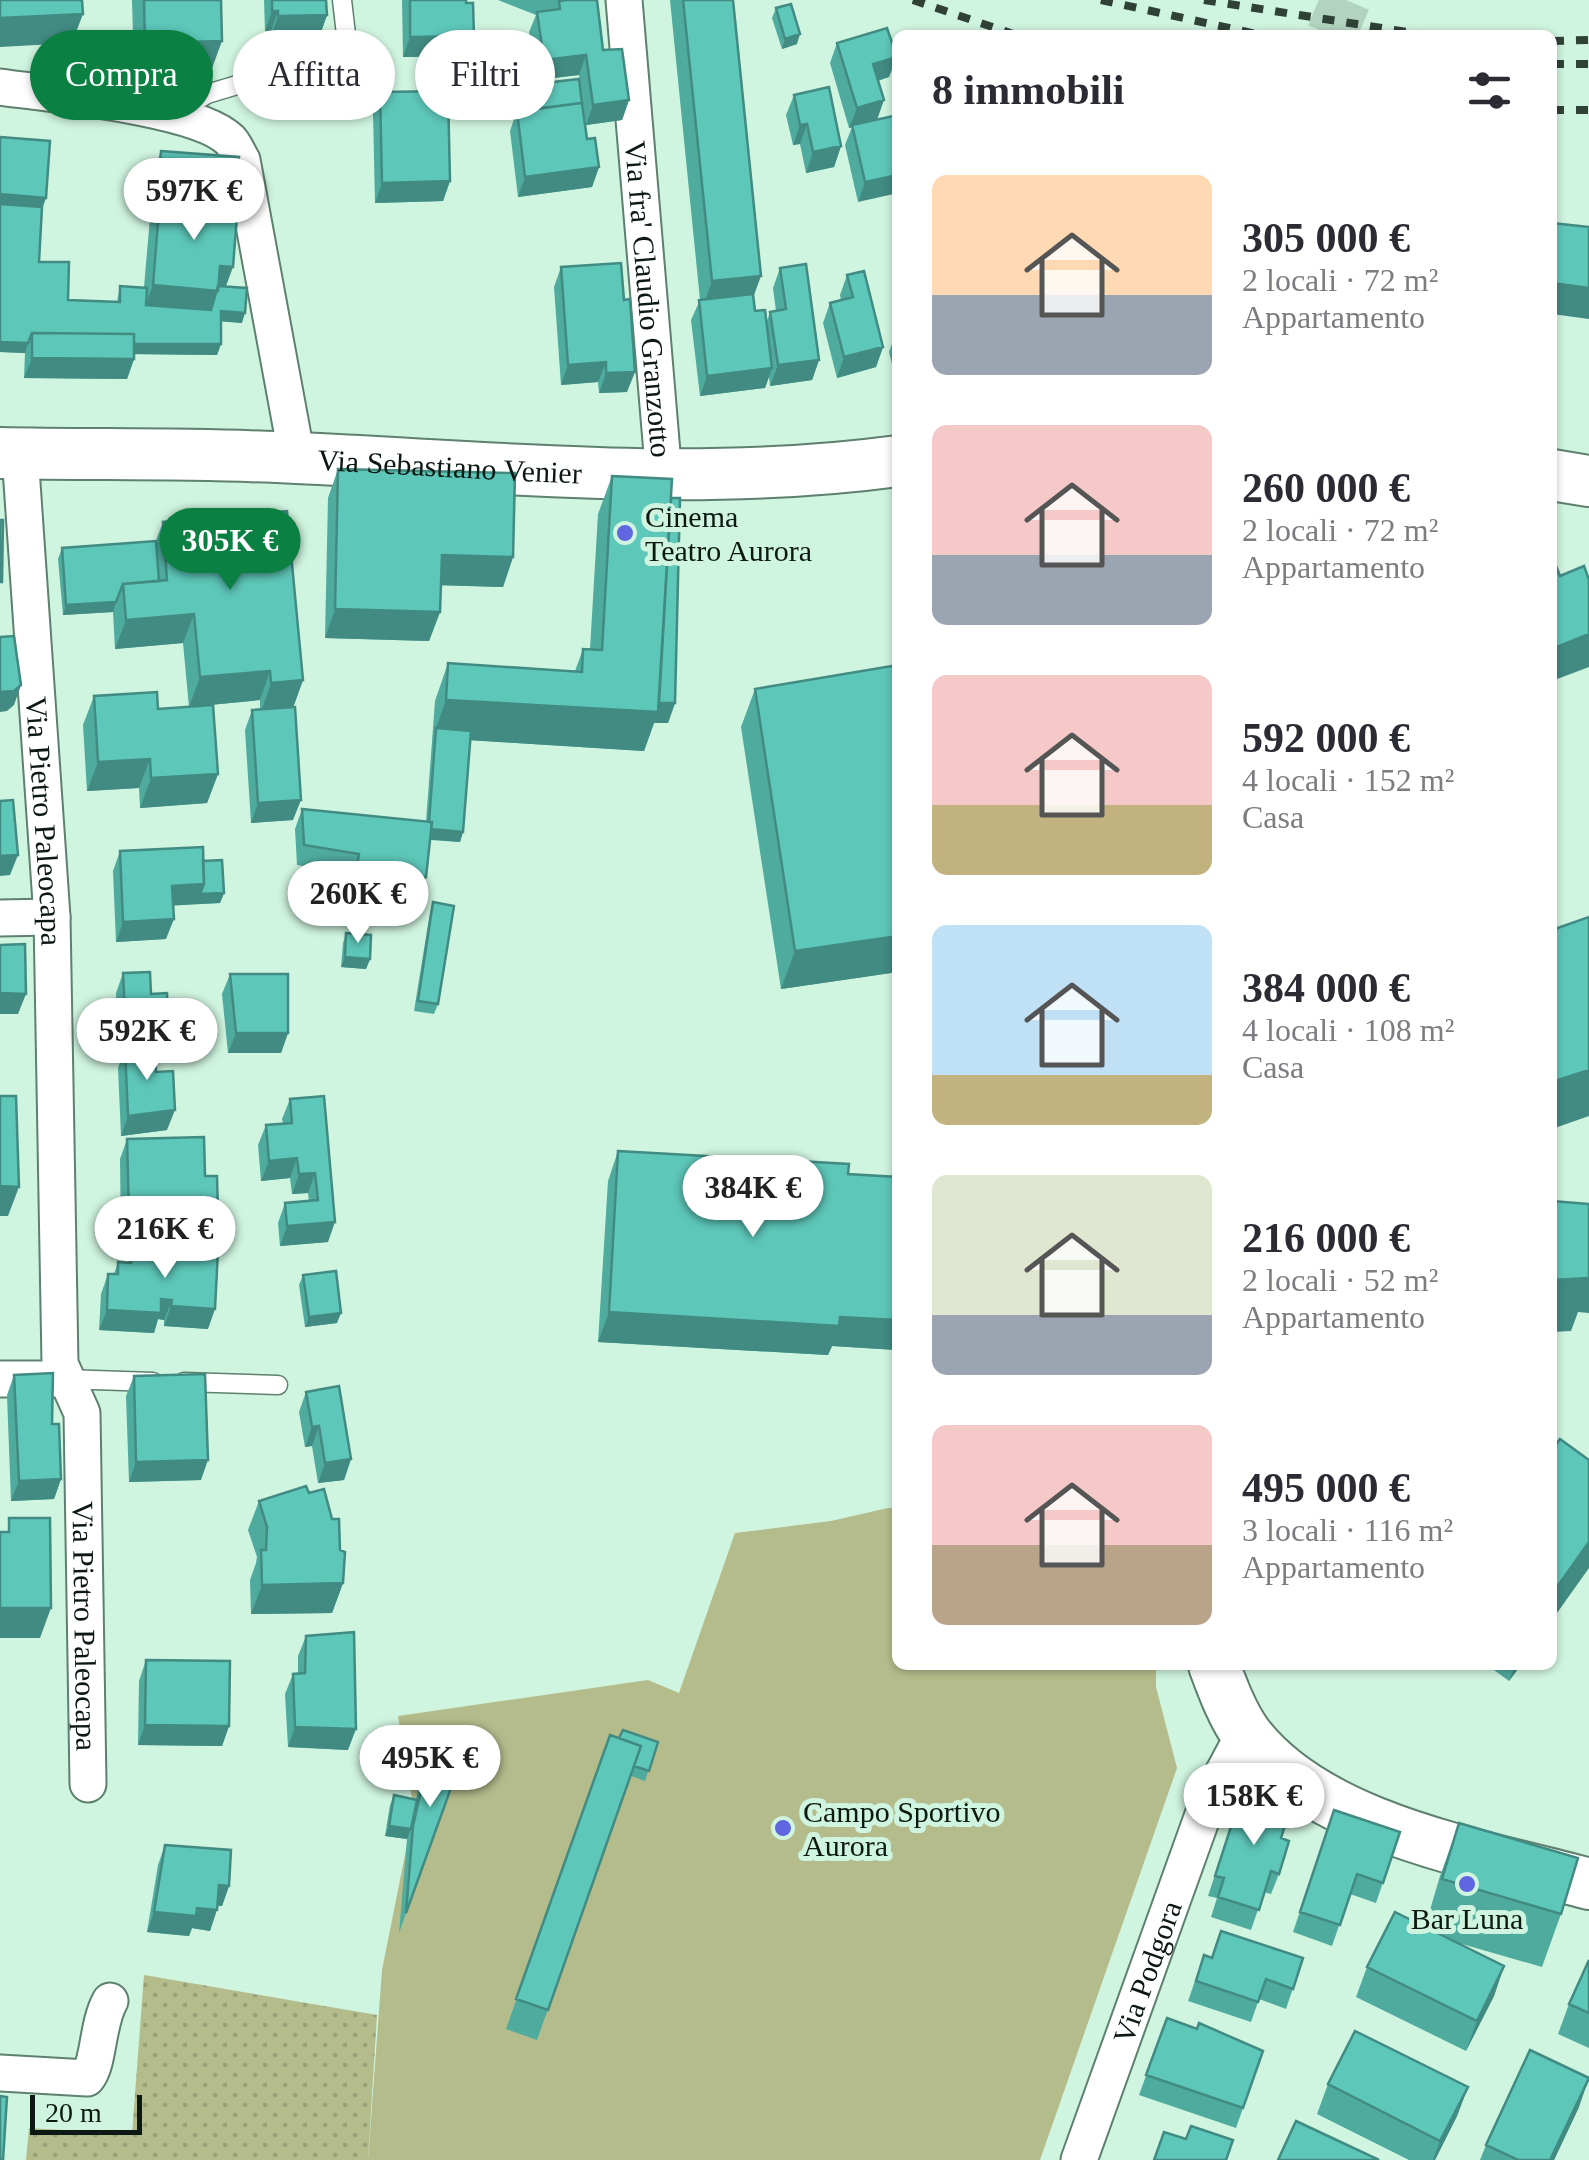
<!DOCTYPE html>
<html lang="it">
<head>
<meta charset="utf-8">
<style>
	:root { --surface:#fff; --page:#f2f2f3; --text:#2b2b33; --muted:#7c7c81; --accent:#0b8043 }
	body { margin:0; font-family:Georgia,serif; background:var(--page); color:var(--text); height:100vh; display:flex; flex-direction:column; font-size:38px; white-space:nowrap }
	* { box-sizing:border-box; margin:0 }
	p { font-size:32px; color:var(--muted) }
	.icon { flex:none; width:55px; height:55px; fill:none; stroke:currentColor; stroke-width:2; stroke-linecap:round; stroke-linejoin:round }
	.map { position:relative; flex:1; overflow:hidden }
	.side { position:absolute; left:892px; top:30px; width:665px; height:1640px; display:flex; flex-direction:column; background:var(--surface); border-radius:15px; box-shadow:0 2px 8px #0004 }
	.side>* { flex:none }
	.guide { position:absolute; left:30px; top:30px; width:712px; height:90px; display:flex; gap:20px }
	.scale { position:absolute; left:30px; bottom:25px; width:112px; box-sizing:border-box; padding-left:10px; border:5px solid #0c1912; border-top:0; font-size:28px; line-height:35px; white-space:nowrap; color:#0c1912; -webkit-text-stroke:8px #cff4df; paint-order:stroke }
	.price { position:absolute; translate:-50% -85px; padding:0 22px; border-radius:35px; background:#fff; color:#222; font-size:32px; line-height:65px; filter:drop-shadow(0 2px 5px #0008) }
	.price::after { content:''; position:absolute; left:50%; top:60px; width:30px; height:22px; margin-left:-15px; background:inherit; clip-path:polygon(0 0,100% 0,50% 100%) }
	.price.selected { background:var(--accent); color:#fff }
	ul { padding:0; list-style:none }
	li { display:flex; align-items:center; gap:30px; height:250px; padding:0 40px }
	li span { display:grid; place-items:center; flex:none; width:280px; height:200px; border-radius:15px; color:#555 }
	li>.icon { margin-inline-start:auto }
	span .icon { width:120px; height:120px; fill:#fffc; stroke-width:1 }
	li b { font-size:42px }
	h2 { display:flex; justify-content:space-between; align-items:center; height:120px; padding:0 40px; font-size:42px }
	.tag { padding:0 35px; border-radius:45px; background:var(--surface); box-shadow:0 2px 8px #0004; font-size:35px; line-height:90px }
	.tag.selected { background:var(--accent); color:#fff }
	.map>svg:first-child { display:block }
</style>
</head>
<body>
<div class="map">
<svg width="1589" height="2160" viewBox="0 0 1589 2160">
	<defs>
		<pattern id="park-dots" width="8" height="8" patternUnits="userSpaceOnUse" patternTransform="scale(2.5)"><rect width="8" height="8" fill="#b5bc8c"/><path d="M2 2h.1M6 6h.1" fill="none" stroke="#9aa178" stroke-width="1.8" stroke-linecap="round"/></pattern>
	</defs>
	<rect width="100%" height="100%" fill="#cff4df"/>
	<path fill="url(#park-dots)" d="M144 1975 377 2015 368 2160H26L29 2128 132 2134Z"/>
	<path fill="#b5bc8c" d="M888 1508H897L898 1665H1156V1687L1177 1768 1040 2160H368L382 1970 414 1810 398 1716 648 1680 679 1693 735 1533 831 1521Z"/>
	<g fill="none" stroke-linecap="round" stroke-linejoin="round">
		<path stroke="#b2d3c0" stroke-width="50" stroke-dasharray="50 25" stroke-linecap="butt" d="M1331 35 1346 0"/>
		<g stroke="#5e806e" stroke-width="21">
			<path id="lane" d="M173 115 207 94 348 52 342 0
				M64 1379 153 1382
				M184 1382 278 1385"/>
		</g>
		<g stroke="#5e806e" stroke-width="39">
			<g id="street">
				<path id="s1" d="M624 0 664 477"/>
				<path d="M0 87C49 94 197 107 230 140 235 145 238 154 242 160L297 458"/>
				<path id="s2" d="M20 454 52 917 60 1364 82 1413 88 1784"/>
				<path d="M0 918 52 917"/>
				<path d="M0 1379H59"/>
				<path d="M0 2073 87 2078C99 2064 97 2024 110 2001"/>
				<path id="s3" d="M1079 2160 1208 1801 1245 1732"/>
			</g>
		</g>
		<g stroke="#5e806e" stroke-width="54">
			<g id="secondary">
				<path id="s4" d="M0 453C99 455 198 453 297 458 498 467 697 488 898 461"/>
				<path d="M1552 475 1589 481"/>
				<path d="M1214 1665C1223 1689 1232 1714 1247 1735 1319 1829 1480 1854 1589 1884"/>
			</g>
		</g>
		<use href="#lane" stroke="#fff" stroke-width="18"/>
		<use href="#street" stroke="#fff" stroke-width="35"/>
		<use href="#secondary" stroke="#fff" stroke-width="50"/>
		<path stroke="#304138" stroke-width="8" stroke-dasharray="12 12" stroke-linecap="butt" d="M913 0 1016 35
			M1101 0 1261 35
			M1204 0 1426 35
			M1552 41 1589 40
			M1552 64H1589
			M1552 110H1589"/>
	</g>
	<path fill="#50ab9f" d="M132 0H221L211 71 134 72Z
		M264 0H326L327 15 320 35 271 36V31H265Z
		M402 0H466V56L403 57Z
		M498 0H597L603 50 629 100 622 120 586 125 579 75 536 80 529 32 536 15Z
		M670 0H733L755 311 767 321 770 312 776 311 773 288 780 268 819 360 812 380 770 386 769 377 765 388 700 396 691 320 700 300Z
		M776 8 797 44 782 49 772 18Z
		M837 43 889 77 878 81 877 120 898 115 858 202 845 145 852 127 849 128 830 63Z
		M465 64 508 98 504 108 478 109 472 98 465 97 461 75Z
		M518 86 587 139 599 167 592 187 518 197 510 131 516 113 515 96Z
		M380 92 450 181 443 201 375 203 373 112Z
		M794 95 841 146 834 167 806 173 800 144 793 145 786 115Z
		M0 137 46 198 42 207 39 262 68 300 117 302 120 286 144 287 154 171 161 151 226 286 242 323 221 321V344L217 355 134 354V359L127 379 24 378 25 353 0 352Z
		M561 267 627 392 599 393 598 382 561 385 554 287Z
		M847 275 883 347 876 367 837 378 823 323 830 303 841 300 840 295Z
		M896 332H898V388L889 352Z
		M338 469 513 557 503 587 441 585 440 612 429 641 325 638 328 498Z
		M612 476 671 498 675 703 668 723H654L644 751 470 740 463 832 460 842 430 840 426 877 419 897 348 890 351 874 297 865 295 829 302 809 426 822 435 701 448 663 575 671 583 649H590L598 514Z
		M163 522 303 680 293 708V820L251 823 245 730 252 710H260V700L189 707 218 774 207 803 140 808 139 788 87 791 83 725 94 696 158 709 189 707 183 643 115 649 113 612 63 615 58 559 62 548 156 541Z
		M755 689 898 972 781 989 741 727Z
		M120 851 203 861 224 893 220 903 173 905 166 939 116 942 113 871Z
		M433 902 438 1004 434 1014 414 1011 430 912Z
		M346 933 370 959 366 969 341 967 343 943Z
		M123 973 151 994 161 1055H155L156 1072 167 1130 121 1136 118 1068 122 1056H118L116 993Z
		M230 974 288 1033 281 1053H228L222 994Z
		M324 1096 328 1242 280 1246 278 1223 285 1203 309 1201 308 1193 292 1194 290 1178 261 1181 258 1145 266 1125 283 1123 282 1119 290 1099Z
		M127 1139 205 1176 211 1233 121 1235 120 1159Z
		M618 1151 897 1350 832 1346 828 1355 598 1342 608 1181Z
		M151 1247 208 1329 164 1326V1320L158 1319 154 1333 99 1330 101 1294 108 1274H114L118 1262 128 1263 131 1255H148Z
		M303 1275 337 1323 305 1327 299 1285Z
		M14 1375 52 1424 61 1479 54 1499 11 1501 7 1395Z
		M134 1376 201 1480 129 1482 126 1396Z
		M306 1392 351 1459 344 1480 318 1483 312 1446 305 1447 299 1412Z
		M309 1493 340 1550 343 1583 332 1613 251 1614 250 1580 256 1563 257 1557 248 1530 259 1501Z
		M306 1636 348 1750 288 1747 285 1694 293 1674 298 1673V1656Z
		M146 1660 229 1726 222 1746 138 1745 139 1681Z
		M1487 1665H1521L1509 1681Z
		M610 1735 619 1738 658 1742 645 1781 631 1776 537 2040 506 2029Z
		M431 1746 461 1760 399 1933 407 1839 385 1836 390 1805 394 1795 416 1799 423 1766Z
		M1238 1805 1245 1808 1281 1838 1279 1874 1271 1894 1264 1892 1251 1930 1211 1917 1217 1898 1208 1896Z
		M1334 1810 1400 1832 1376 1903 1350 1894 1332 1946 1293 1932Z
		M1459 1823 1561 1914 1542 1967 1455 1942 1504 1966 1494 1996 1466 2051 1356 1997 1367 1967 1425 1927 1440 1876Z
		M165 1845 229 1886 222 1906H217L210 1931 192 1928 189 1936 147 1932 158 1865Z
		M1204 1955 1212 1958H1303L1286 2009 1259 1999 1251 2022 1188 2001Z
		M1589 1960V2048L1558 2034 1569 2004Z
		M1167 2018 1263 2051 1236 2128 1139 2095Z
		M1328 2084 1468 2087 1457 2116 1435 2160H1409L1317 2114Z
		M1579 2107 1554 2160H1480L1486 2145Z"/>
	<path fill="#418b82" d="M272 11H278L271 31H265Z
		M83 14 72 43 0 47V18Z
		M327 15 320 35 271 36 278 16Z
		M800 34 797 44 782 49 785 39Z
		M474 36 466 56 403 57 410 37Z
		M222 41 211 71 134 72 145 43Z
		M586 55 579 75 536 80 544 60Z
		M897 57 889 77 866 84 873 64Z
		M508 98 504 108 478 109 482 99Z
		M629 100 622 120 586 125 593 105Z
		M884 100 877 120 849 128 857 108Z
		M807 124 800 144 793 145 800 125Z
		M841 146 834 167 806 173 813 152Z
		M599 167 592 187 518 197 525 177Z
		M898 175V193L858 202 865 182Z
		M450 181 443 201 375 203 382 183Z
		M0 194 46 198 39 218 0 215Z
		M220 266 233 267 222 297 207 320 142 315 153 285Z
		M761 276 750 306 701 311 712 281Z
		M1552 283 1589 288V319L1552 314Z
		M221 311 245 313 242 323 217 321Z
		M0 342 28 343 25 353 0 352Z
		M32 343 221 344 217 355 32 353Z
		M883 347 876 367 837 378 844 357Z
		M32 358 134 359 127 379 24 378Z
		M819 360 812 380 770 386 778 365Z
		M606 362 598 382 561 385 568 365Z
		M772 368 765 388 700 396 707 376Z
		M635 372 627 392 599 393 606 373Z
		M442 555 513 557 503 587 431 585Z
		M116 602 113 612 63 615 66 605Z
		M335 609 440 612 429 641 325 638Z
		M194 614 183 643 115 649 126 620Z
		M1589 634V667L1552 681V649Z
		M270 671 260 700 189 707 200 677Z
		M303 680 292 710 261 712 271 683Z
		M21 685 14 705 7 711 0 712V692Z
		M446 700 653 703H675L668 723H654L644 751 435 738 436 728Z
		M150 759 139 788 87 791 98 762Z
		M218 774 207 803 140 808 151 778Z
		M301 800 293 820 251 823 258 803Z
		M429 829 463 832 460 842 425 839Z
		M18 855 10 875 0 876V856Z
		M356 870 426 877 419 897 348 890Z
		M204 884 224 893 220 903 165 906 172 886Z
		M174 919 166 939 116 942 123 922Z
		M898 936V972L781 989 795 951Z
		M345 957 370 959 366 969 341 967Z
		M0 993 26 994 18 1014H0Z
		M236 1033H288L281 1053H228Z
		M168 1035 161 1055 125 1056V1048L122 1056H118L126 1036Z
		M1589 1070V1116L1552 1129V1082Z
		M175 1110 167 1130 121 1136 128 1116Z
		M297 1158 290 1178 261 1181 269 1161Z
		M315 1173 308 1193 292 1194 299 1174Z
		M0 1186 19 1187 8 1216H0Z
		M218 1213 211 1233 121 1235 129 1215Z
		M335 1222 328 1242 280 1246 287 1226Z
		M1589 1268V1313L1578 1312 1571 1331 1552 1332V1280Z
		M161 1299 172 1300 164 1320 158 1319 154 1333 99 1330 107 1310Z
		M171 1306 215 1309 208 1329 164 1326Z
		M609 1312 840 1317 898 1320V1348L897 1350 832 1346 828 1355 598 1342Z
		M341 1313 337 1323 305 1327 309 1317Z
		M319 1426 312 1446 305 1447 312 1427Z
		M351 1459 344 1480 318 1483 325 1463Z
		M208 1460 201 1480 129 1482 136 1462Z
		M61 1479 54 1499 11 1501 19 1481Z
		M1589 1542V1568L1552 1620V1594Z
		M343 1583 332 1613 251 1614 262 1585Z
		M0 1608H51L40 1638H0Z
		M1515 1665H1521L1509 1681Z
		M145 1725 229 1726 222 1746 138 1745Z
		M295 1727 356 1729 348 1750 288 1747Z
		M389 1826 411 1829 407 1839 385 1836Z
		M219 1885 229 1886 222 1906 212 1905Z
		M197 1908 217 1910 210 1931 192 1928 189 1936 147 1932 154 1912Z
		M1504 1966 1494 1996 1466 2051 1477 2021Z
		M1589 2078 1579 2107 1554 2160H1550Z
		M1468 2087 1457 2116 1435 2160H1433L1440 2141Z"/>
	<path fill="#5dc7b9" stroke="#418b82" stroke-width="2.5" d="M0 0H82L83 14 0 18Z
		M144 0H221L222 41 145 43Z
		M272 0H326L327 15 278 16V11H272Z
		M410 0H466V3H473L474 36 410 37Z
		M566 0H597L603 50 622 49 629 100 593 105 586 55 544 60 537 12 560 9 559 1Z
		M683 0H733L761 276 712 281Z
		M791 4 800 34 785 39 776 8Z
		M887 28 897 57 873 64 884 100 857 108 837 43Z
		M507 63 508 98 482 99 476 88 468 87 465 64Z
		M579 79 582 103 521 111 518 86Z
		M829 87 841 146 813 152 807 124 800 125 794 95Z
		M448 91 450 181 382 183 380 92Z
		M582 103 587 139 595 138 599 167 525 177 517 111Z
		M898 115V175L865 182 852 125Z
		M0 137 50 141 46 198 0 194Z
		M161 151 239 157 236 203 160 197 157 206Z
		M160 197 238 203 233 267 220 266 218 291 153 285Z
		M0 204 42 207 39 262H69L68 300 120 302V286L147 288 146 305 211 310 218 286 247 288 245 313 221 311V344H134V334L32 333 28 343 0 342Z
		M1552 223 1589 227V288L1552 283Z
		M621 263 624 300 630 299 635 372 606 373V362L568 365 561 267Z
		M806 264 819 360 778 365 770 312 786 309 780 268Z
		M864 271 883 347 844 357 830 303 853 297 847 275Z
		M753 294 755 311 765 310 772 368 707 376 699 300Z
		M32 333 134 334V359L32 358Z
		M338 469 515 473 513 557 442 555 440 612 335 609Z
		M612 476 672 479 658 712 446 700 448 663 582 672 583 649 602 650Z
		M671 498H680L675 703H659Z
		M287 511 303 680 271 683 270 671 200 677 194 614 126 620 123 584 167 580 163 522Z
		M0 520H3L2 582H0Z
		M156 541 159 581 123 584 116 602 66 605 62 548Z
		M1552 556 1560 576 1584 566 1589 580V634L1552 649Z
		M14 636 21 685 14 691 0 692V637Z
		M898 665V936L795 951 755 689Z
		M157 692 158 709 213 705 218 774 151 778 150 759 98 762 94 696Z
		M295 707 301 800 258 803 252 710Z
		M436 728 471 731 463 832 431 829 432 822H429Z
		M13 800 18 855 0 856V801Z
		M302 809 432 822 426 877 356 870 359 854 304 845Z
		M203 847 204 884 172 886 174 919 123 922 120 851Z
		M222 860 224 893 200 894 204 884 203 861Z
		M433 902 454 906 438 1004 418 1001Z
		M1589 917V1070L1552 1082V930Z
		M346 933 371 935 370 959 345 957Z
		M25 944 26 994 0 993V945Z
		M150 972 151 994 167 993 168 1035 126 1036 123 973Z
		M230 974H288V1033H236Z
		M155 1047 156 1072 173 1071 175 1110 128 1116 125 1048Z
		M0 1096H16L19 1187 0 1186Z
		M324 1096 335 1222 287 1226 285 1203 318 1200 315 1173 299 1174 297 1158 269 1161 266 1125 292 1123 290 1099Z
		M204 1137 205 1176H217L218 1213 129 1215 127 1139Z
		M618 1151 849 1164 848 1174 898 1177V1320L840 1317 839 1326 609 1312Z
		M1552 1201 1589 1204V1278L1552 1280Z
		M151 1247 218 1250 215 1309 171 1306 172 1300 161 1299V1313L107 1310 108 1274H118V1262L131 1263V1255H150Z
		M336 1271 341 1313 309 1317 303 1275Z
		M53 1373 52 1424H59L61 1479 19 1481 14 1375Z
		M205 1374 208 1460 136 1462 134 1376Z
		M339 1386 351 1459 325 1463 319 1426 312 1427 306 1392Z
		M1560 1439 1589 1460V1542L1552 1594V1450Z
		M306 1486 309 1493 324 1489 332 1519H339L340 1550 345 1552 343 1583 262 1585 261 1550H266L267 1527 259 1501Z
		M9 1518H50L51 1608H0V1532H9Z
		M354 1632 356 1729 295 1727 293 1674 305 1673 306 1636Z
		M146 1660 230 1661 229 1726 145 1725Z
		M623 1730 658 1742 649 1771 634 1766 641 1746 619 1738Z
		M610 1735 641 1746 548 2010 516 1999Z
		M431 1746 461 1760 406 1913 413 1826Z
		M1253 1787 1293 1800 1281 1838 1289 1841 1279 1874 1271 1871 1259 1910 1218 1897 1224 1878 1215 1876 1238 1805 1246 1808Z
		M394 1795 417 1800 411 1829 389 1826Z
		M1334 1810 1400 1832 1383 1883 1357 1874 1340 1925 1300 1912Z
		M1459 1823 1578 1858 1561 1914 1442 1879Z
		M165 1845 231 1850 229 1886 219 1885 217 1910 197 1908 196 1916 154 1912Z
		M1395 1912 1504 1966 1477 2021 1367 1967Z
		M1221 1931 1303 1958 1293 1989 1266 1979 1258 2002 1196 1981 1204 1955 1212 1958Z
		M1589 1960V2013L1569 2004Z
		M1167 2018 1197 2029 1199 2023 1263 2051 1243 2108 1146 2075Z
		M1355 2031 1468 2087 1440 2141 1328 2084Z
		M1530 2050 1589 2078 1550 2160H1518L1486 2145Z
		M0 2096 7 2097 3 2160H0Z
		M1296 2121 1379 2160H1278Z
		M1191 2126 1233 2140 1226 2160H1154L1164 2132 1186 2139Z"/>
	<g fill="#6066df" stroke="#cff4df" stroke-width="4">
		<circle cx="625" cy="533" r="10"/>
		<circle cx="783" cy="1828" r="10"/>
		<circle cx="1467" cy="1884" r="10"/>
	</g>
	<g text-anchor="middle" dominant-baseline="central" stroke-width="10" stroke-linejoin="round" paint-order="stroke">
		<g font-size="30" fill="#0c1912" stroke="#cff4df">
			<text stroke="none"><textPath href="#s1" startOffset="300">Via fra' Claudio Granzotto</textPath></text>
			<text stroke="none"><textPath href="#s4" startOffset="450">Via Sebastiano Venier</textPath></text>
			<text stroke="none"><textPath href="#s2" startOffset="368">Via Pietro Paleocapa</textPath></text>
			<text stroke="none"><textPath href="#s2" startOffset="1178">Via Pietro Paleocapa</textPath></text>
			<text stroke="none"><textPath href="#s3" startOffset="200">Via Podgora</textPath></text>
		</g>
		<g font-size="30" fill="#0c1912" stroke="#cff4df" text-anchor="start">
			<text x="645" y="516">Cinema<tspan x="645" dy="34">Teatro Aurora</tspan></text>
			<text x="803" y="1811">Campo Sportivo<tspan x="803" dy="34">Aurora</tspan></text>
			<text x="1467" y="1918" text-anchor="middle">Bar Luna</text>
		</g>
	</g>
</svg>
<div class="scale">20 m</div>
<b class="price" style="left:194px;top:243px">597K €</b>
<b class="price selected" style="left:230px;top:593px">305K €</b>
<b class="price" style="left:358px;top:946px">260K €</b>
<b class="price" style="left:147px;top:1083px">592K €</b>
<b class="price" style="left:753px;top:1240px">384K €</b>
<b class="price" style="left:165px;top:1281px">216K €</b>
<b class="price" style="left:430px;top:1810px">495K €</b>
<b class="price" style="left:1254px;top:1848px">158K €</b>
<div class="guide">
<a class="tag selected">Compra</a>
<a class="tag">Affitta</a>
<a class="tag">Filtri</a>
</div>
<section class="side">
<h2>8 immobili<svg class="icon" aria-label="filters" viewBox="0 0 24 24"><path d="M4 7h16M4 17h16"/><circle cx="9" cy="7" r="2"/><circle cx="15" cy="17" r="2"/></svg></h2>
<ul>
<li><span style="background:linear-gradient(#ffd9b3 60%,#9aa5b1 0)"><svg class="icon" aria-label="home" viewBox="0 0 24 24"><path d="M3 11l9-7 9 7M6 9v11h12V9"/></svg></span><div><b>305 000 €</b><p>2 locali · 72 m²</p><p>Appartamento</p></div></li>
<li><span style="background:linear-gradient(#f6c9c9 65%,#9aa5b1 0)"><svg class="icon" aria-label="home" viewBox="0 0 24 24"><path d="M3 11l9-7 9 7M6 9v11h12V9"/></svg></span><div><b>260 000 €</b><p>2 locali · 72 m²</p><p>Appartamento</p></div></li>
<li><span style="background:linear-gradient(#f6c9c9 65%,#c2b280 0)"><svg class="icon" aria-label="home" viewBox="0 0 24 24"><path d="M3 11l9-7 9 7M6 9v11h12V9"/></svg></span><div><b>592 000 €</b><p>4 locali · 152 m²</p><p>Casa</p></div></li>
<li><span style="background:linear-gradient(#bfe0f5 75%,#c2b280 0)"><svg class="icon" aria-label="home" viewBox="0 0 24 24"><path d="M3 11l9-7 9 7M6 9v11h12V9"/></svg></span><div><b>384 000 €</b><p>4 locali · 108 m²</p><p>Casa</p></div></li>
<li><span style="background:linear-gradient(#dfe7d0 70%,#9aa5b1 0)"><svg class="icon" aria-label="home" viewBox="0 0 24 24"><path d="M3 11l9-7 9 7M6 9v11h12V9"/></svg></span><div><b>216 000 €</b><p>2 locali · 52 m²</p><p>Appartamento</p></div></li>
<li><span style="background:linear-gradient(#f6c9c9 60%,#b9a48a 0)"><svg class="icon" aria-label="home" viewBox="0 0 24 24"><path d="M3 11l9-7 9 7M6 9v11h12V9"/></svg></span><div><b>495 000 €</b><p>3 locali · 116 m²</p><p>Appartamento</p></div></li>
</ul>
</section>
</div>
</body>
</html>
